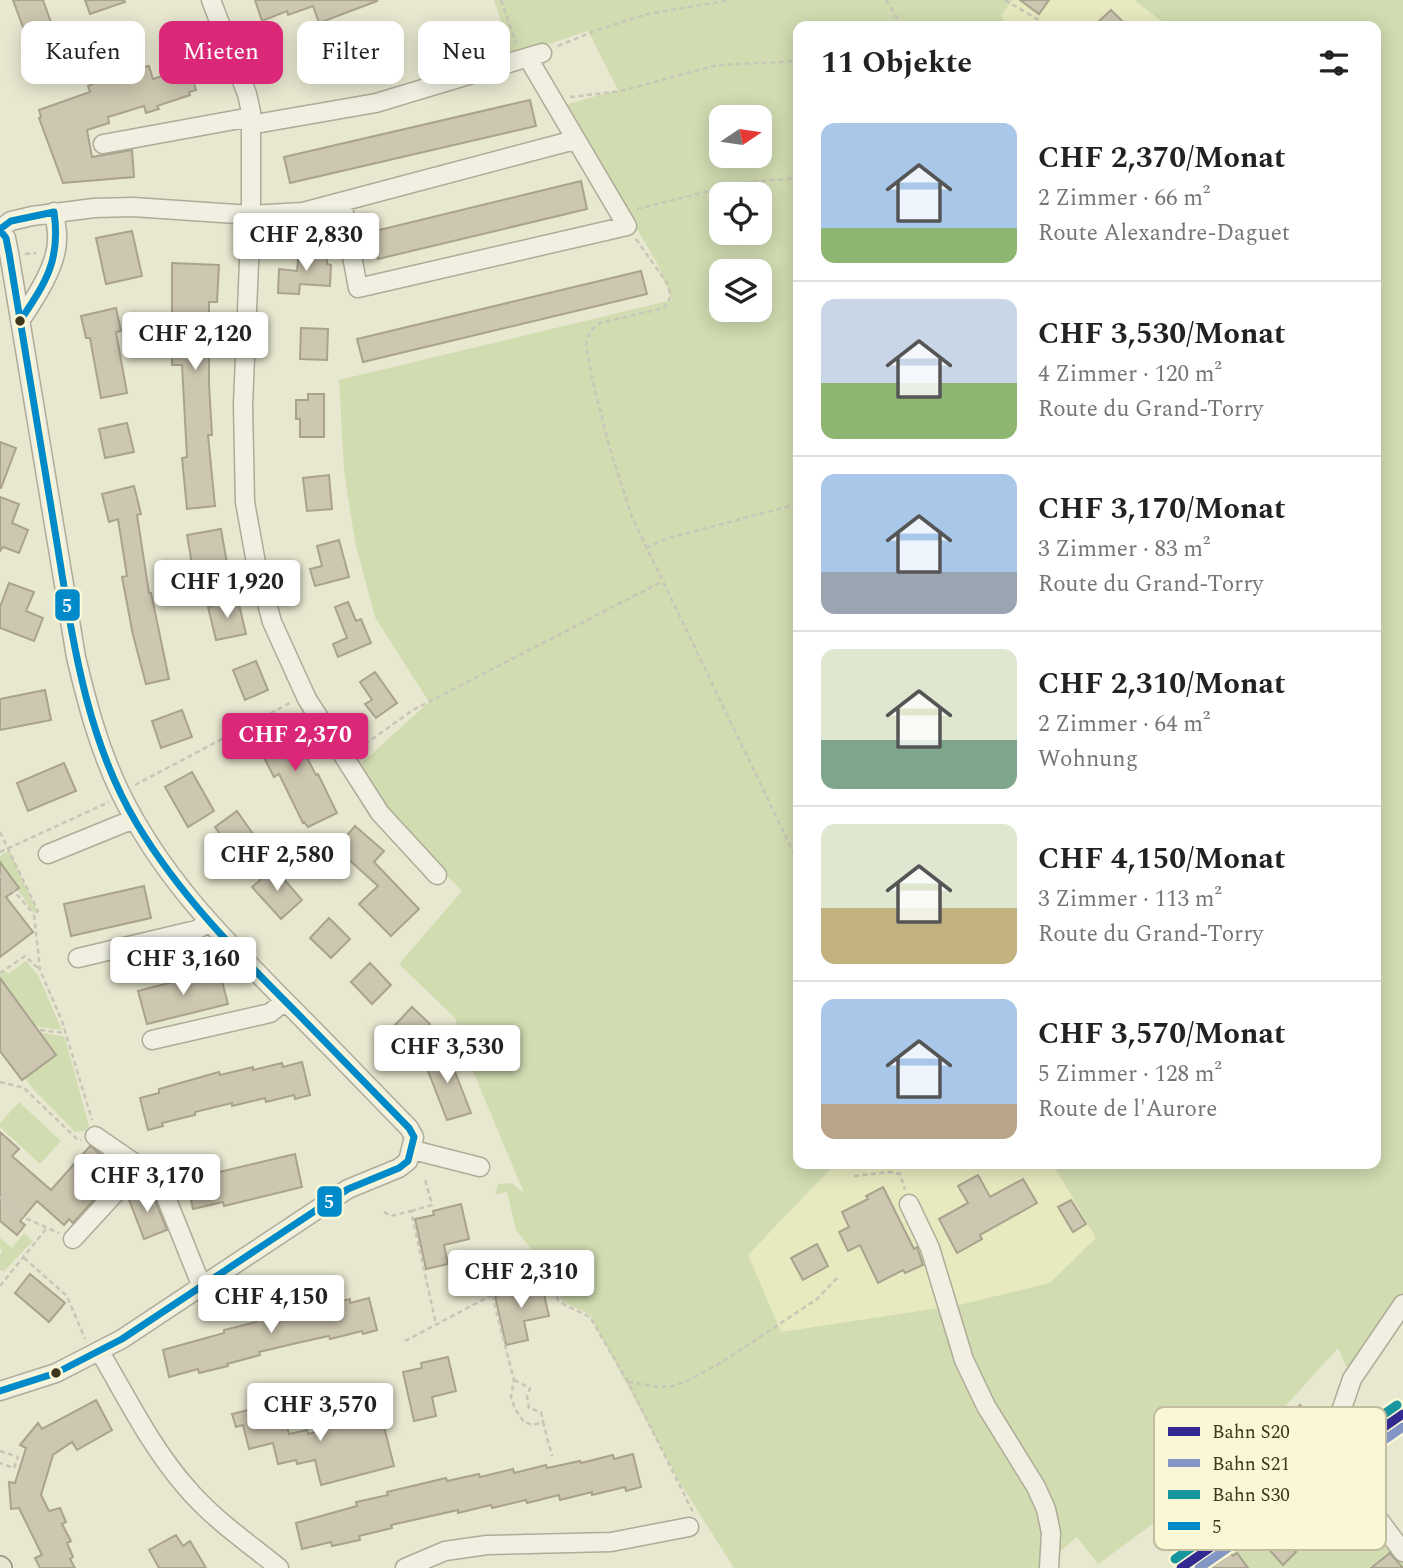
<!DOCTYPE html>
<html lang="de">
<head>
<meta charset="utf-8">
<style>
	:root { --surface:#fff; --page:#f6f6f6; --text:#222; --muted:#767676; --line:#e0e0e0; --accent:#db2777 }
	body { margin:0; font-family:Spectral,serif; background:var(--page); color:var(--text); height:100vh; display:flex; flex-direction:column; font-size:26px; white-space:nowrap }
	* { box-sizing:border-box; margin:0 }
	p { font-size:23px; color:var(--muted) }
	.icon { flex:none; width:38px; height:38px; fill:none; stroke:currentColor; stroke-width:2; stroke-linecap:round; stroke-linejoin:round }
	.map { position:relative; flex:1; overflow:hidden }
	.drawer { position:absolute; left:793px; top:21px; width:588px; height:1148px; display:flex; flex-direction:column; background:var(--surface); border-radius:14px; box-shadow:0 4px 18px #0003 }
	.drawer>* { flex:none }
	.top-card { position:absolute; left:21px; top:21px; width:665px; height:63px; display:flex; gap:14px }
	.needle { width:46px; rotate:77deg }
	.fabs { position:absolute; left:709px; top:105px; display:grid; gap:14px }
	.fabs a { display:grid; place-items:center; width:63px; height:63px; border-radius:14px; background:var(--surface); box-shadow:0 4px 18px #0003; font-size:35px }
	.price { position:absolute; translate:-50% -60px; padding:0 16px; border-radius:7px; background:#fff; color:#222; font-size:23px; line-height:46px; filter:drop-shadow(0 2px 4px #0008) }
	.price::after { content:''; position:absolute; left:50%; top:42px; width:21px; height:16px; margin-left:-10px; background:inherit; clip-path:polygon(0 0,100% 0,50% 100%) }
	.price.on { background:var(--accent); color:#fff }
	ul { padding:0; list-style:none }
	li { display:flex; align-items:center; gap:21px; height:175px; padding:0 28px }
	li+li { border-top:2px solid var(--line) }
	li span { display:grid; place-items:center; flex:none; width:196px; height:140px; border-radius:14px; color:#555 }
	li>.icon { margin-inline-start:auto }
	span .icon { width:84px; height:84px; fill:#fffc; stroke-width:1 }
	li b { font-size:30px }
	h2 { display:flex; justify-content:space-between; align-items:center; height:84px; padding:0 28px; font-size:30px }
	.pill { padding:0 24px; border-radius:14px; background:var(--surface); box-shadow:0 4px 18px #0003; font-size:24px; line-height:63px }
	.pill.on { background:var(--accent); color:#fff }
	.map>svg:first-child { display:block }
</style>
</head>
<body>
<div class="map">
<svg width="1403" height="1568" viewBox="0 0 1403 1568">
	<rect width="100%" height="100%" fill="#e8e7d0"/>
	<path fill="#e7e9bf" d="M1013 0H1134L1168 26H1006L1001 15Z
		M835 1164H1053L1096 1238 1050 1283 959 1305 780 1332 748 1255Z"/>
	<path fill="#d1dcb1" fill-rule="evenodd" d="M494 0H1013L1001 15 1006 26H798V1164H835L748 1255 781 1332 959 1305 1050 1283 1096 1238 1053 1164H1376V26H1168L1134 0H1403V1304L1352 1379 1338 1348 1264 1430 1150 1526 1098 1564 1077 1537 1040 1568H734L680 1483 589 1314 567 1304 561 1299 553 1276 516 1230 507 1192 495 1195 498 1184 512 1183 524 1193 470 1064 455 1018 399 964 462 891 367 793 352 772 429 702 375 617 355 542 344 471 339 380 672 300 657 263 564 105 618 90 588 31 512 56ZM721 117H760V156H721ZM721 194H760V233H721ZM721 271H760V310H721Z
		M9 850 37 911 34 913 0 864V856Z
		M26 961 38 975 62 1030 32 1026 36 1032 62 1036 65 1038 89 1126 85 1131 75 1132 35 1091 22 1074 0 1015V975L6 971 8 974Z
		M19 1102 61 1141 40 1164 0 1127V1123Z
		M24 1233 33 1241 4 1271 0 1270V1255L3 1251 0 1248V1238L12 1248Z
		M1340 1470 1353 1493 1403 1558V1568H1200Z"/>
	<path fill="#cdc6b0" stroke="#a9a38e" stroke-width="2" d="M13 0H43L53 28 27 38Z
		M85 0H124L125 2 90 14Z
		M255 0H376L377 1 319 23 313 6 288 15 287 11 262 21Z
		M1020 0H1049L1039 14Z
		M1111 10 1127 26H1094Z
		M143 64 144 67 149 66 153 79 185 68 186 70 188 69 191 77 196 80 194 83 196 90 189 92 190 95 157 106 159 109 146 113 144 106 108 117 109 123 87 130 92 157 132 150 134 177 63 183 39 118 41 117 39 110 90 92 88 86 93 84 92 81 104 78 105 81 133 71 132 68Z
		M530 100 536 126 290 183 284 157Z
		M581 181 587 209 378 259 371 232Z
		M132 231 142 276 106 284 96 238Z
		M299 252 327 254V264L331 265 330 286 300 284 299 294 278 293 279 269 297 271Z
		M172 263 219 265 217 302H209V384L212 435H208L215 506 187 509 182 458 187 457 182 365H172Z
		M641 271 647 294 363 362 357 339Z
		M116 308 121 331 116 332 127 393 101 398 90 338H86L81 316Z
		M301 328 328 329 327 360 300 359Z
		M308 394H324V437H300V419H296V400H308Z
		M127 423 134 452 105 458 99 429Z
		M0 442 16 448 1 488H0Z
		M329 475 332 509 307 511 303 478Z
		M134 486 141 514 137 515 149 593H151L169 679 146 684 133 635 122 577 127 576 118 519 109 522 102 494Z
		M0 497 19 504 12 523 28 530 19 553 3 547 0 551Z
		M221 529 228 569 194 575 187 535Z
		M339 540 349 577 315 586 310 569 322 566 317 546Z
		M9 583 34 592 26 611 43 618 34 641 0 628V607Z
		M238 600 246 634 216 640 208 607Z
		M348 602 356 621 361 619 371 643 338 657 333 644 347 638 335 607Z
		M256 661 268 690 245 700 233 670Z
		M375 672 397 703 376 718 365 704 372 700 360 682Z
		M45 690 51 720 0 730V699Z
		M182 710 192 737 161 748 152 721Z
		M287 719 316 775 318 774 337 813 308 827 304 822 303 823 279 774 274 777 253 736Z
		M64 763 76 791 28 811 17 783Z
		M192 772 214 811 188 827 165 787Z
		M237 811 265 851 243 866 215 827Z
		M355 826 384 851 374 862 419 909 391 936 359 904 378 886 336 848Z
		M0 862 19 888 6 897 33 932 0 957Z
		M274 868 302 900 281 919 252 887Z
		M144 886 151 918 71 936 64 904Z
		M329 918 350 939 331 958 310 938Z
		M370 963 391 985 372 1004 351 982Z
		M219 970 228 1004 147 1024 138 991Z
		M0 978 56 1055 22 1080 0 1051Z
		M412 1007 430 1024 412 1042 395 1025Z
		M446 1049 471 1113 447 1120 423 1058Z
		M302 1062 310 1095 295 1099 294 1095 266 1102 265 1098 232 1106V1103L195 1112V1115L162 1123 163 1126 148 1130 140 1098 159 1093V1089L219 1072 220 1075 253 1067V1070L282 1063 283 1067Z
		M0 1132 19 1149 12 1156 51 1190 90 1146 121 1170 73 1223 69 1219 64 1225 37 1201 20 1221 25 1225 17 1235 0 1221Z
		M295 1154 302 1187 224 1206 223 1202 193 1209 187 1183 216 1176 215 1173Z
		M978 1175 990 1197 1023 1179 1037 1203 980 1235 982 1239 957 1253 939 1219 968 1203 958 1186Z
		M883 1187 914 1249 917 1247 923 1265 905 1273 903 1270 878 1283 860 1245 848 1251 839 1232 849 1227 842 1212 868 1199 866 1196Z
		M150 1188 167 1230 144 1239 128 1197Z
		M1071 1200 1086 1224 1073 1232 1058 1207Z
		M461 1204 469 1239 444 1245 448 1264 426 1269 415 1219 434 1215 433 1211Z
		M817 1244 828 1266 803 1280 791 1258Z
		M30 1274 65 1303 49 1322 15 1293Z
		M541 1281 549 1316 524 1321 528 1340 506 1345 495 1296 514 1292 513 1287Z
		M369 1298 377 1330 363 1334 362 1331 330 1339 329 1336 297 1343 259 1352 260 1355 227 1364 228 1366 199 1373 198 1369 169 1377 163 1350 224 1333V1330L256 1322 255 1319 316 1304 317 1307 350 1299V1303Z
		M448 1357 456 1391 432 1397 436 1416 414 1421 403 1372 422 1368 421 1363Z
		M96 1400 112 1430 77 1450 72 1442 53 1455 41 1495 49 1511 60 1508 66 1522 62 1524 71 1541 67 1543 73 1557 70 1559 75 1568H40L35 1558 42 1555 19 1508 11 1509 9 1482 15 1483 26 1448 20 1445 38 1423 42 1429Z
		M280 1402 289 1434 307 1430 308 1434 381 1415 394 1466 321 1485 315 1460 297 1464 296 1460 278 1464 273 1443 249 1449 243 1425 236 1427 232 1414Z
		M1300 1405 1320 1420 1294 1454 1274 1439Z
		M633 1454 641 1487 626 1491 625 1487 592 1495V1492L560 1500 559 1495 527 1503 526 1500 492 1508 491 1505 458 1513V1510L391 1525 392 1528 359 1536 360 1540 332 1546 331 1542 302 1549 296 1523 357 1506 356 1502 388 1495 387 1492 446 1478 447 1481 479 1474 480 1477 513 1469 514 1473 546 1465 547 1468 580 1461 581 1463 613 1455 614 1459Z
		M176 1535 183 1546 190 1541 206 1568H159L149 1550Z
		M1281 1535 1296 1552 1283 1565 1267 1547Z
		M1231 1553 1233 1556 1237 1553 1248 1568H1211Z
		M1390 1553 1403 1568H1371Z"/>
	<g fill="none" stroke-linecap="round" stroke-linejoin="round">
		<g stroke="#aeab98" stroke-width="21">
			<path id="minor" d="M211 0 247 94 251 112V215L243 405 245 502 256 563 272 622 307 699 380 813 437 875
				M103 144 240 119 261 123 376 103 542 53
				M342 202 358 288 627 226 528 58
				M0 229 11 221 32 216 94 208 133 207 251 215 303 212 567 142H576
				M0 230 6 238 9 253 76 657C87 703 99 749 120 792 161 876 219 934 283 999 325 1041 367 1085 409 1128L414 1137 408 1161 399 1168 348 1189 122 1339 56 1373 0 1391
				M20 321C34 300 57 266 57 240 58 231 55 221 54 212
				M48 854 134 819
				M78 958 196 930 208 923
				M152 1040 270 1013 285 1001
				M95 1136 159 1180 202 1287
				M413 1150 480 1167
				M909 1204 930 1248 964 1360 986 1406 1036 1487 1046 1509 1051 1533 1049 1568
				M73 1239 140 1166
				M1403 1304 1352 1379 1339 1417 1353 1481 1358 1492 1403 1552
				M100 1352C127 1398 151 1447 186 1487 212 1518 247 1542 279 1568
				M405 1568 445 1551 487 1545 611 1542 689 1527"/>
		</g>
		<g stroke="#93907f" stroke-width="24">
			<path id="major" d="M0 1567 1 1568"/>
		</g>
		<path stroke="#c9c6b7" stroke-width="2.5" stroke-dasharray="5 3.5" stroke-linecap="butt" d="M501 0 516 43
			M886 0 902 26
			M1005 0 1049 26
			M558 46 597 30 648 14 731 0
			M570 97 621 91 717 65 798 61
			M637 209 741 183 798 178
			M636 239 669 286 670 298 664 308 600 323 590 331 586 344 592 378 610 449 632 517 798 862
			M25 254 36 253
			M646 548 668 538 798 504
			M358 749 413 710 661 582
			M135 785 290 703
			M0 832 38 911 34 914 40 970 62 1021 92 1120
			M0 852 109 802
			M0 875 34 914
			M0 973 25 956 40 970
			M40 1030 66 1033
			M0 1082 24 1088 78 1140H81
			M898 1164 900 1174
			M854 1176 890 1172 900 1174 905 1190
			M0 1197 25 1218 59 1233
			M411 1211 432 1205 425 1179
			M384 1212 391 1216 411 1211 436 1324
			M24 1258 67 1296 85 1339
			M543 1266 551 1277 558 1300 565 1305 590 1317 628 1382 693 1512
			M0 1286 46 1229
			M492 1295 514 1380 511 1397 515 1409 524 1422 533 1425 543 1422 552 1456
			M405 1341 492 1295 491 1287 512 1282 506 1255
			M514 1380 530 1388 527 1396 529 1408 541 1412 543 1422
			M628 1382 660 1387 673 1386 687 1381 722 1362 817 1299 838 1277
			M0 1451 18 1457 14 1468 0 1463"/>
		<use href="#minor" stroke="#f0efe1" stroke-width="18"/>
		<use href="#major" stroke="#e8e6d2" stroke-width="21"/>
		<g stroke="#f9f7d5" stroke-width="12">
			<path id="bus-1" d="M0 229 11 221 54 212C61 260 46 282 20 321
				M0 230 6 238 9 253C24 344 39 434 54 525 71 627 83 734 137 824 180 896 239 955 298 1014 335 1052 372 1090 409 1128L414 1137 408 1161 399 1168 348 1189 122 1339 56 1373 0 1391"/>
		</g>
		<use href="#bus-1" stroke="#008ac9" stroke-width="7"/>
		<g stroke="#f9f7d5" stroke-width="14">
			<path id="rail-1" d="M1181 1568 1403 1414"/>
		</g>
		<g stroke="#f9f7d5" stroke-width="14">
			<path id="rail-2" d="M1199 1568 1403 1427"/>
		</g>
		<g stroke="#f9f7d5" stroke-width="14">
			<path id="rail-3" d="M1175 1559 1397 1405"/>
		</g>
		<use href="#rail-1" stroke="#322a90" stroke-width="9"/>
		<use href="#rail-2" stroke="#8497c4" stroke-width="9"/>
		<use href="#rail-3" stroke="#18969e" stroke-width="9"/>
	</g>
	<g fill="#3f361e" stroke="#f9f7d5" stroke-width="2.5">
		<circle cx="20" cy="321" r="6"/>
		<circle cx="56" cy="1373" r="6"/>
	</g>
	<rect x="1154" y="1407" width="232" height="143" rx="10" fill="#f9f7d5" stroke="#c1bd9e" stroke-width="2"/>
	<rect x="1168" y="1427" width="32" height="9" fill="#322a90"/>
	<rect x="1168" y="1459" width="32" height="8" fill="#8497c4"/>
	<rect x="1168" y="1490" width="32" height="9" fill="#18969e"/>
	<rect x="1168" y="1522" width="32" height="8" fill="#008ac9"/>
	<g font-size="19" fill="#3f361e">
		<text x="1212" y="1438">Bahn S20</text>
		<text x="1212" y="1470">Bahn S21</text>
		<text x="1212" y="1501">Bahn S30</text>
		<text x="1212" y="1533">5</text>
	</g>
	<g stroke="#f9f7d5" stroke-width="2.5">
		<rect x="54" y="588" width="27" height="34" rx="7" fill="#008ac9"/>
		<rect x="316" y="1185" width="27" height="33" rx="7" fill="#008ac9"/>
	</g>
	<g font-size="19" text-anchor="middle" font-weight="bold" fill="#fff">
		<text x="67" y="612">5</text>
		<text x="329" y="1208">5</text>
	</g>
</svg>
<div class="fabs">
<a><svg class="needle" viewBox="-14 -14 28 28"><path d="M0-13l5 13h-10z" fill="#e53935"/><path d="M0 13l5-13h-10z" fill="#767676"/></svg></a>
<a><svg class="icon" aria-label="locate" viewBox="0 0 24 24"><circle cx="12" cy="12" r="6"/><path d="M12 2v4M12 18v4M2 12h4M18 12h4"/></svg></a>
<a><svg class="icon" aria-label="layers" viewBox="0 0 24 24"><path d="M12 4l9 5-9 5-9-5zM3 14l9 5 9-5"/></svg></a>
</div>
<b class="price" style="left:306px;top:273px">CHF 2,830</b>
<b class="price" style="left:195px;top:372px">CHF 2,120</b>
<b class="price" style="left:227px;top:620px">CHF 1,920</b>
<b class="price on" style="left:295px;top:773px">CHF 2,370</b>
<b class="price" style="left:277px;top:893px">CHF 2,580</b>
<b class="price" style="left:183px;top:997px">CHF 3,160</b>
<b class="price" style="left:447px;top:1085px">CHF 3,530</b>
<b class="price" style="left:147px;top:1214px">CHF 3,170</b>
<b class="price" style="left:521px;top:1310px">CHF 2,310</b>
<b class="price" style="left:271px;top:1335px">CHF 4,150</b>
<b class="price" style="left:320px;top:1443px">CHF 3,570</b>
<div class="top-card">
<a class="pill">Kaufen</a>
<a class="pill on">Mieten</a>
<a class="pill">Filter</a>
<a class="pill">Neu</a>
</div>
<section class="drawer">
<h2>11 Objekte<svg class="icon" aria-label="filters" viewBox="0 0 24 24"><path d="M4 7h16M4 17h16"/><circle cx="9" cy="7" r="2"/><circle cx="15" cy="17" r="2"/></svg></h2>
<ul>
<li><span style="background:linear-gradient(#a9c7e8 75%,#8fb573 0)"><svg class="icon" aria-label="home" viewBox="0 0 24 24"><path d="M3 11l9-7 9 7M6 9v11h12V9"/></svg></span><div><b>CHF 2,370/Monat</b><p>2 Zimmer · 66 m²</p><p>Route Alexandre-Daguet</p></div></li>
<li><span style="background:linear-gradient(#c9d6e8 60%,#8fb573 0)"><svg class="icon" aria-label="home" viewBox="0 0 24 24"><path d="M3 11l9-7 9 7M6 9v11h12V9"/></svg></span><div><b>CHF 3,530/Monat</b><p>4 Zimmer · 120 m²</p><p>Route du Grand-Torry</p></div></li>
<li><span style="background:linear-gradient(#a9c7e8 70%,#9aa5b1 0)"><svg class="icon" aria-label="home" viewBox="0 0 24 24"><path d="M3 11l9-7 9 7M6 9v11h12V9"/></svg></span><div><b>CHF 3,170/Monat</b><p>3 Zimmer · 83 m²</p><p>Route du Grand-Torry</p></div></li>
<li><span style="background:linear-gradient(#dfe7d0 65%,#7fa58c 0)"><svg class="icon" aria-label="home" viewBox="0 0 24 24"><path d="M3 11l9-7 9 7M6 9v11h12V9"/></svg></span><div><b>CHF 2,310/Monat</b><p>2 Zimmer · 64 m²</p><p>Wohnung</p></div></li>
<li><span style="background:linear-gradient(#dfe7d0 60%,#c2b280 0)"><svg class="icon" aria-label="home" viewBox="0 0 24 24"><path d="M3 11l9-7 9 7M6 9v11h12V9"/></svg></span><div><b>CHF 4,150/Monat</b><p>3 Zimmer · 113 m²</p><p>Route du Grand-Torry</p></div></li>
<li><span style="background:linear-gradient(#a9c7e8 75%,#b9a48a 0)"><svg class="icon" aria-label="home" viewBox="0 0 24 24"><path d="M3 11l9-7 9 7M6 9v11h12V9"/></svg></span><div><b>CHF 3,570/Monat</b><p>5 Zimmer · 128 m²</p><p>Route de l'Aurore</p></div></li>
</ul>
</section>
</div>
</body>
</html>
